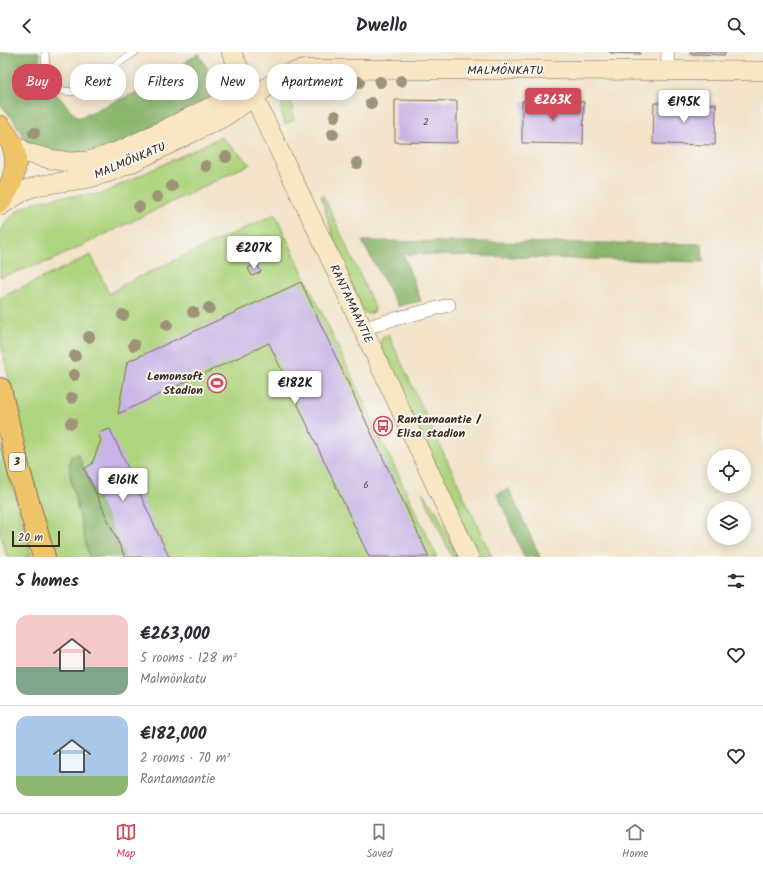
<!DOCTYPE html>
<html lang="en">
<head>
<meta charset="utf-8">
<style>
	:root { --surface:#fff; --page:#f7f7f7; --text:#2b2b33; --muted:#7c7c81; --line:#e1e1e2; --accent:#d1495b }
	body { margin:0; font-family:Kalam,sans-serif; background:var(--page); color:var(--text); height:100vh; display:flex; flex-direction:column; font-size:15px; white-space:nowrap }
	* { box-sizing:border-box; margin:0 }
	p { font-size:13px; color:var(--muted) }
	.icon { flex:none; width:22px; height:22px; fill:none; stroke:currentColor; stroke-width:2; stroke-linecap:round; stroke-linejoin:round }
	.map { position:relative; height:505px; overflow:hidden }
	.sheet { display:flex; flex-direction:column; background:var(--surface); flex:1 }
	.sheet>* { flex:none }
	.top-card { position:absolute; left:12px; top:12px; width:400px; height:36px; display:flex; gap:8px }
	.buttons { position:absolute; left:707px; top:397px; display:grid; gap:8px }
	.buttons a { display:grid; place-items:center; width:44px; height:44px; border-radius:50%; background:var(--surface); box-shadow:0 2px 10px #0003; font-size:20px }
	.scale { position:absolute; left:12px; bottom:10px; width:48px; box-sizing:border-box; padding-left:4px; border:2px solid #3b2a1e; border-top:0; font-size:11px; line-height:14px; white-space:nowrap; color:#3b2a1e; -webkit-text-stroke:3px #f6f6f2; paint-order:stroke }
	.price { position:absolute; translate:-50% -34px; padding:0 9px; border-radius:4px; background:#fff; color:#222; font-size:13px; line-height:26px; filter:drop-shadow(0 1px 2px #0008) }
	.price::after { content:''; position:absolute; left:50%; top:24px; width:12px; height:9px; margin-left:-6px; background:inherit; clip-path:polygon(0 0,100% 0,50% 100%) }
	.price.active { background:var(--accent); color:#fff }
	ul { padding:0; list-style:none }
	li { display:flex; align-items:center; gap:12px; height:100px; padding:0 16px }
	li+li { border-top:1px solid var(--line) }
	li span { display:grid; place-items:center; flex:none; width:112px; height:80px; border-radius:12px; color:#555 }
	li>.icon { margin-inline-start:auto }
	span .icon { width:48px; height:48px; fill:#fffc; stroke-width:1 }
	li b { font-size:17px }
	h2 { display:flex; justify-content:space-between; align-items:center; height:48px; padding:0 16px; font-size:17px }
	.tag { padding:0 14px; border-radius:16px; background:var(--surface); box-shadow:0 2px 10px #0003; font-size:14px; line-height:36px }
	.tag.active { background:var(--accent); color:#fff }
	header { display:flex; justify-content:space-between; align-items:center; height:52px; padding:0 16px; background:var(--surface); font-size:18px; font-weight:600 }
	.tabs { display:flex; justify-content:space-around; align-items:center; height:56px; border-top:1px solid var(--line); background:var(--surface); font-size:11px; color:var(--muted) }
	.tabs a { display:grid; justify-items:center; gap:2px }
	.tabs .active { color:var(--accent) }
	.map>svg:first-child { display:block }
</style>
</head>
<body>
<header><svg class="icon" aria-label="back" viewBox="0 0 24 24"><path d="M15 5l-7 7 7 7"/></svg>Dwello<svg class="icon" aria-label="search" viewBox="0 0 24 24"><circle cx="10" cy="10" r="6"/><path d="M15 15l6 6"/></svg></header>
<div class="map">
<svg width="763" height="505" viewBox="0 0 763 505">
	<rect width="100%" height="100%" fill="#f6f6f2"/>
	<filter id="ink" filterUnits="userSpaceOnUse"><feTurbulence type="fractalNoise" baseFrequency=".025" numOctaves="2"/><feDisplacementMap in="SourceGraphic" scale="8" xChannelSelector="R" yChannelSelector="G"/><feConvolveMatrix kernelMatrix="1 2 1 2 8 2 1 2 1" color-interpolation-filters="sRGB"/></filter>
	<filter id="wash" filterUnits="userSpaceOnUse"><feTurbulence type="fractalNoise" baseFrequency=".012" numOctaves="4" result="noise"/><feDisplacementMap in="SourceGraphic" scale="16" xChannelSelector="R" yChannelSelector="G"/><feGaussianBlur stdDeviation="0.9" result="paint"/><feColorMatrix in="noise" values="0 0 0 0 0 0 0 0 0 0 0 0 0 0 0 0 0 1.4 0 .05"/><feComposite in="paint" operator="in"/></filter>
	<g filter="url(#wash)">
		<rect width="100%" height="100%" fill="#f2e3c9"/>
		<path fill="#afd47e" stroke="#757f4e" d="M287 41 291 48 294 68 285 72C279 58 280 54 287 41Z
			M221 85 250 112 50 209 0 225V178L17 159 35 150 58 145 101 142Z
			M323 143 375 256 374 260 368 262 362 258 339 204 321 144Z
			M275 162 437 505H125L84 417 71 404 69 413 71 428 89 505H55L42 466 23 392 1 290 0 246 91 203 109 242 124 232Z
			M388 282 492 505H478L380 295C381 288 382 285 388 282Z
			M0 389 32 505H7L0 481Z
			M422 440 437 460 458 505H452Z"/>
		<path fill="#8bb66d" stroke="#637046" d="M0 0H39L40 19 46 31 78 66 174 24 188 8 199 2 207 16 205 37 210 45 122 92 87 103 36 97 26 90 13 67 0 52Z
			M362 189 702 192 703 210 403 202 421 249 398 254Z
			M78 402 84 417 125 505H89L71 428 69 412 71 404Z
			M509 437 540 505H524L497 442Z"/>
		<g id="blocks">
			<path fill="#c8b2e6" d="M610 0H640V2L610 1Z
				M690 0H725V3L690 2Z
				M395 48 457 49V91L395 90Z
				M522 49 584 50 583 92 522 91Z
				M654 51 716 52 715 93 653 92Z
				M257 212 261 220 252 224 248 216Z
				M301 230 429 505H369L269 291 118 362 127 310Z
				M110 377 169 505H125L85 418 84 417 92 412 101 388 98 381Z"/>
		</g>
	</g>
	<g filter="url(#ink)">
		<use href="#blocks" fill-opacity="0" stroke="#7b6b5a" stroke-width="1"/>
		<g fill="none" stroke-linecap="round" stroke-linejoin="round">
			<g stroke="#7b6b5a" stroke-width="8">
				<path id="lane" d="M45 0 46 18 52 28 63 39 74 40 135 0"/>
			</g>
			<g stroke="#7b6b5a" stroke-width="14">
				<path id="street" d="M667 18 668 0
					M363 277 387 269 449 253"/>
			</g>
			<g stroke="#7b6b5a" stroke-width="20">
				<path id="secondary" d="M231 0 254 45 318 180 469 505
					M11 90 27 101 50 107 69 110 88 109 102 105 124 97 217 52 245 47
					M0 154 25 138 41 133 90 126 107 121 131 111 224 65 286 22 306 17 763 19"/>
			</g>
			<g stroke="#7b6b5a" stroke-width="22">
				<path id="primary" d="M0 74C4 79 8 85 11 90 21 111 13 132 0 150"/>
			</g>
			<g stroke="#7b6b5a" stroke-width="24">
				<path id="highway" d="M0 337 19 419 44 505"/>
			</g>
			<use href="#lane" stroke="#fff" stroke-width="7"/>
			<use href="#street" stroke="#fff" stroke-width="13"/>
			<use href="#secondary" stroke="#f9e7c3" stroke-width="19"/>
			<use href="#primary" stroke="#efc469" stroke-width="21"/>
			<use href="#highway" stroke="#efc469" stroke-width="22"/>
		</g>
		<g fill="#9d9478">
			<circle cx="401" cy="29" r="6"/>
			<circle cx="359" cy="30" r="6"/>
			<circle cx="380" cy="30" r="6"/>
			<circle cx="371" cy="51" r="6"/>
			<circle cx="335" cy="64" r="6"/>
			<circle cx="34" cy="81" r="6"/>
			<circle cx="333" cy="82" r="6"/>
			<circle cx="226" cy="105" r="6"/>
			<circle cx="357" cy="111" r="6"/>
			<circle cx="206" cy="114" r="6"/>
			<circle cx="172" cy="134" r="6"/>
			<circle cx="157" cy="145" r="6"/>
			<circle cx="139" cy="155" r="6"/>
			<circle cx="209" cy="256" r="6"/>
			<circle cx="193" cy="260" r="6"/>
			<circle cx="123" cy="263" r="6"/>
			<circle cx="167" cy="273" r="6"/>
			<circle cx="89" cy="285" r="6"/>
			<circle cx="134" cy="293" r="6"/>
			<circle cx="75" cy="304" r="6"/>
			<circle cx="74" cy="323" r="6"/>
			<circle cx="72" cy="346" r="6"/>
			<circle cx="71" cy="371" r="6"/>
		</g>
	</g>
	<defs>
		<g id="stadium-ring" transform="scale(1)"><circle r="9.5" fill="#f6f6f2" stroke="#d1495b" stroke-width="1.5"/><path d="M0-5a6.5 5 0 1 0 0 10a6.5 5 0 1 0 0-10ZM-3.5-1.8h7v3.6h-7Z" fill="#d1495b"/></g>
		<g id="bus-ring" transform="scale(1)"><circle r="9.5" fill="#f6f6f2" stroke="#d1495b" stroke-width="1.5"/><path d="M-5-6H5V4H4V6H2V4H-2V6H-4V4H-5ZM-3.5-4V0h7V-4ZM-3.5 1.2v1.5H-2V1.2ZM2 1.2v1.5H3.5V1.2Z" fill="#d1495b"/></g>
	</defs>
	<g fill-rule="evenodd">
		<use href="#stadium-ring" x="217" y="331"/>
		<use href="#bus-ring" x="383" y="374"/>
	</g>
	<g text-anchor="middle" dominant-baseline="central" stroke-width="4" stroke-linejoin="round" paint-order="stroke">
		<g font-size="10" fill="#5e4c50">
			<text x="426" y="70">2</text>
			<text x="366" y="433">6</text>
		</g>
		<rect fill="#f6f6f2" stroke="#73675e" stroke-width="1" x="9" y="401" width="16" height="18" rx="3"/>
		<g font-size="11" font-weight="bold" fill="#3b2a1e">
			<text x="17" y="410">3</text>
		</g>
		<g font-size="12" fill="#3b2a1e" stroke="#f6f6f2">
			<text x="505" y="18">MALMÖNKATU</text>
			<text transform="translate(130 109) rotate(-23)">MALMÖNKATU</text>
			<text transform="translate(351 252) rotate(65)">RANTAMAANTIE</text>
		</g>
		<g font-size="12" font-weight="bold" fill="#3b2a1e" stroke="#f6f6f2" text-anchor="end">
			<text x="203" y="324">Lemonsoft<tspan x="203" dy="14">Stadion</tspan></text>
			<text x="397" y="367" text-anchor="start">Rantamaantie /<tspan x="397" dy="14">Elisa stadion</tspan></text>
		</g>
	</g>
</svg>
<div class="buttons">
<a><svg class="icon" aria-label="locate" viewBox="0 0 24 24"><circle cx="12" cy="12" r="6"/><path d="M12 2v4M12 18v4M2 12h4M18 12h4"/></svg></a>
<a><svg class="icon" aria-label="layers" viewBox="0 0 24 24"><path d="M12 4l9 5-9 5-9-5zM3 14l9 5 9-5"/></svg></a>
</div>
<div class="scale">20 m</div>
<b class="price active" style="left:553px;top:70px">€263K</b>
<b class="price" style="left:684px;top:72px">€195K</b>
<b class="price" style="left:254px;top:218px">€207K</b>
<b class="price" style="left:295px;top:353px">€182K</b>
<b class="price" style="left:123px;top:450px">€161K</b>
<div class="top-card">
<a class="tag active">Buy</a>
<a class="tag">Rent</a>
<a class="tag">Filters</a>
<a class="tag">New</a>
<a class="tag">Apartment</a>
</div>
</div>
<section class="sheet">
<h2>5 homes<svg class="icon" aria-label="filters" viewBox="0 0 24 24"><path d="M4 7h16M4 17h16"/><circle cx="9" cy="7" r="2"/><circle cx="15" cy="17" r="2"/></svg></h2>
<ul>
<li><span style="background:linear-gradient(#f6c9c9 65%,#7fa58c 0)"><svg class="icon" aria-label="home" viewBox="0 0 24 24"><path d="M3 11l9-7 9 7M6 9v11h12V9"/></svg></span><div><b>€263,000</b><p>5 rooms · 128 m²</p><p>Malmönkatu</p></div><svg class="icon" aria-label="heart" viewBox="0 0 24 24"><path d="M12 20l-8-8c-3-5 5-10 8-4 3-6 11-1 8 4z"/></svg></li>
<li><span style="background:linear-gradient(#a9c7e8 75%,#8fb573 0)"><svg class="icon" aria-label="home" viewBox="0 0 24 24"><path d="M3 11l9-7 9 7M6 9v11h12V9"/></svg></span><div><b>€182,000</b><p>2 rooms · 70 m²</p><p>Rantamaantie</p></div><svg class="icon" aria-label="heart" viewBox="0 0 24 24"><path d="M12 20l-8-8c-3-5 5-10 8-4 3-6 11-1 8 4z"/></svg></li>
</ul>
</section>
<nav class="tabs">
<a class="active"><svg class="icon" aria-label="map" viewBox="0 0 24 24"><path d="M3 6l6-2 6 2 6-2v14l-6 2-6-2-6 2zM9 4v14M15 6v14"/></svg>Map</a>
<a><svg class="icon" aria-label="saved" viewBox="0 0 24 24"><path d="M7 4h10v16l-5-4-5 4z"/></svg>Saved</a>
<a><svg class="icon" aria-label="home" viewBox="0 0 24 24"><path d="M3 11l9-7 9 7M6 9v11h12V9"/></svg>Home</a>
</nav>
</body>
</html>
